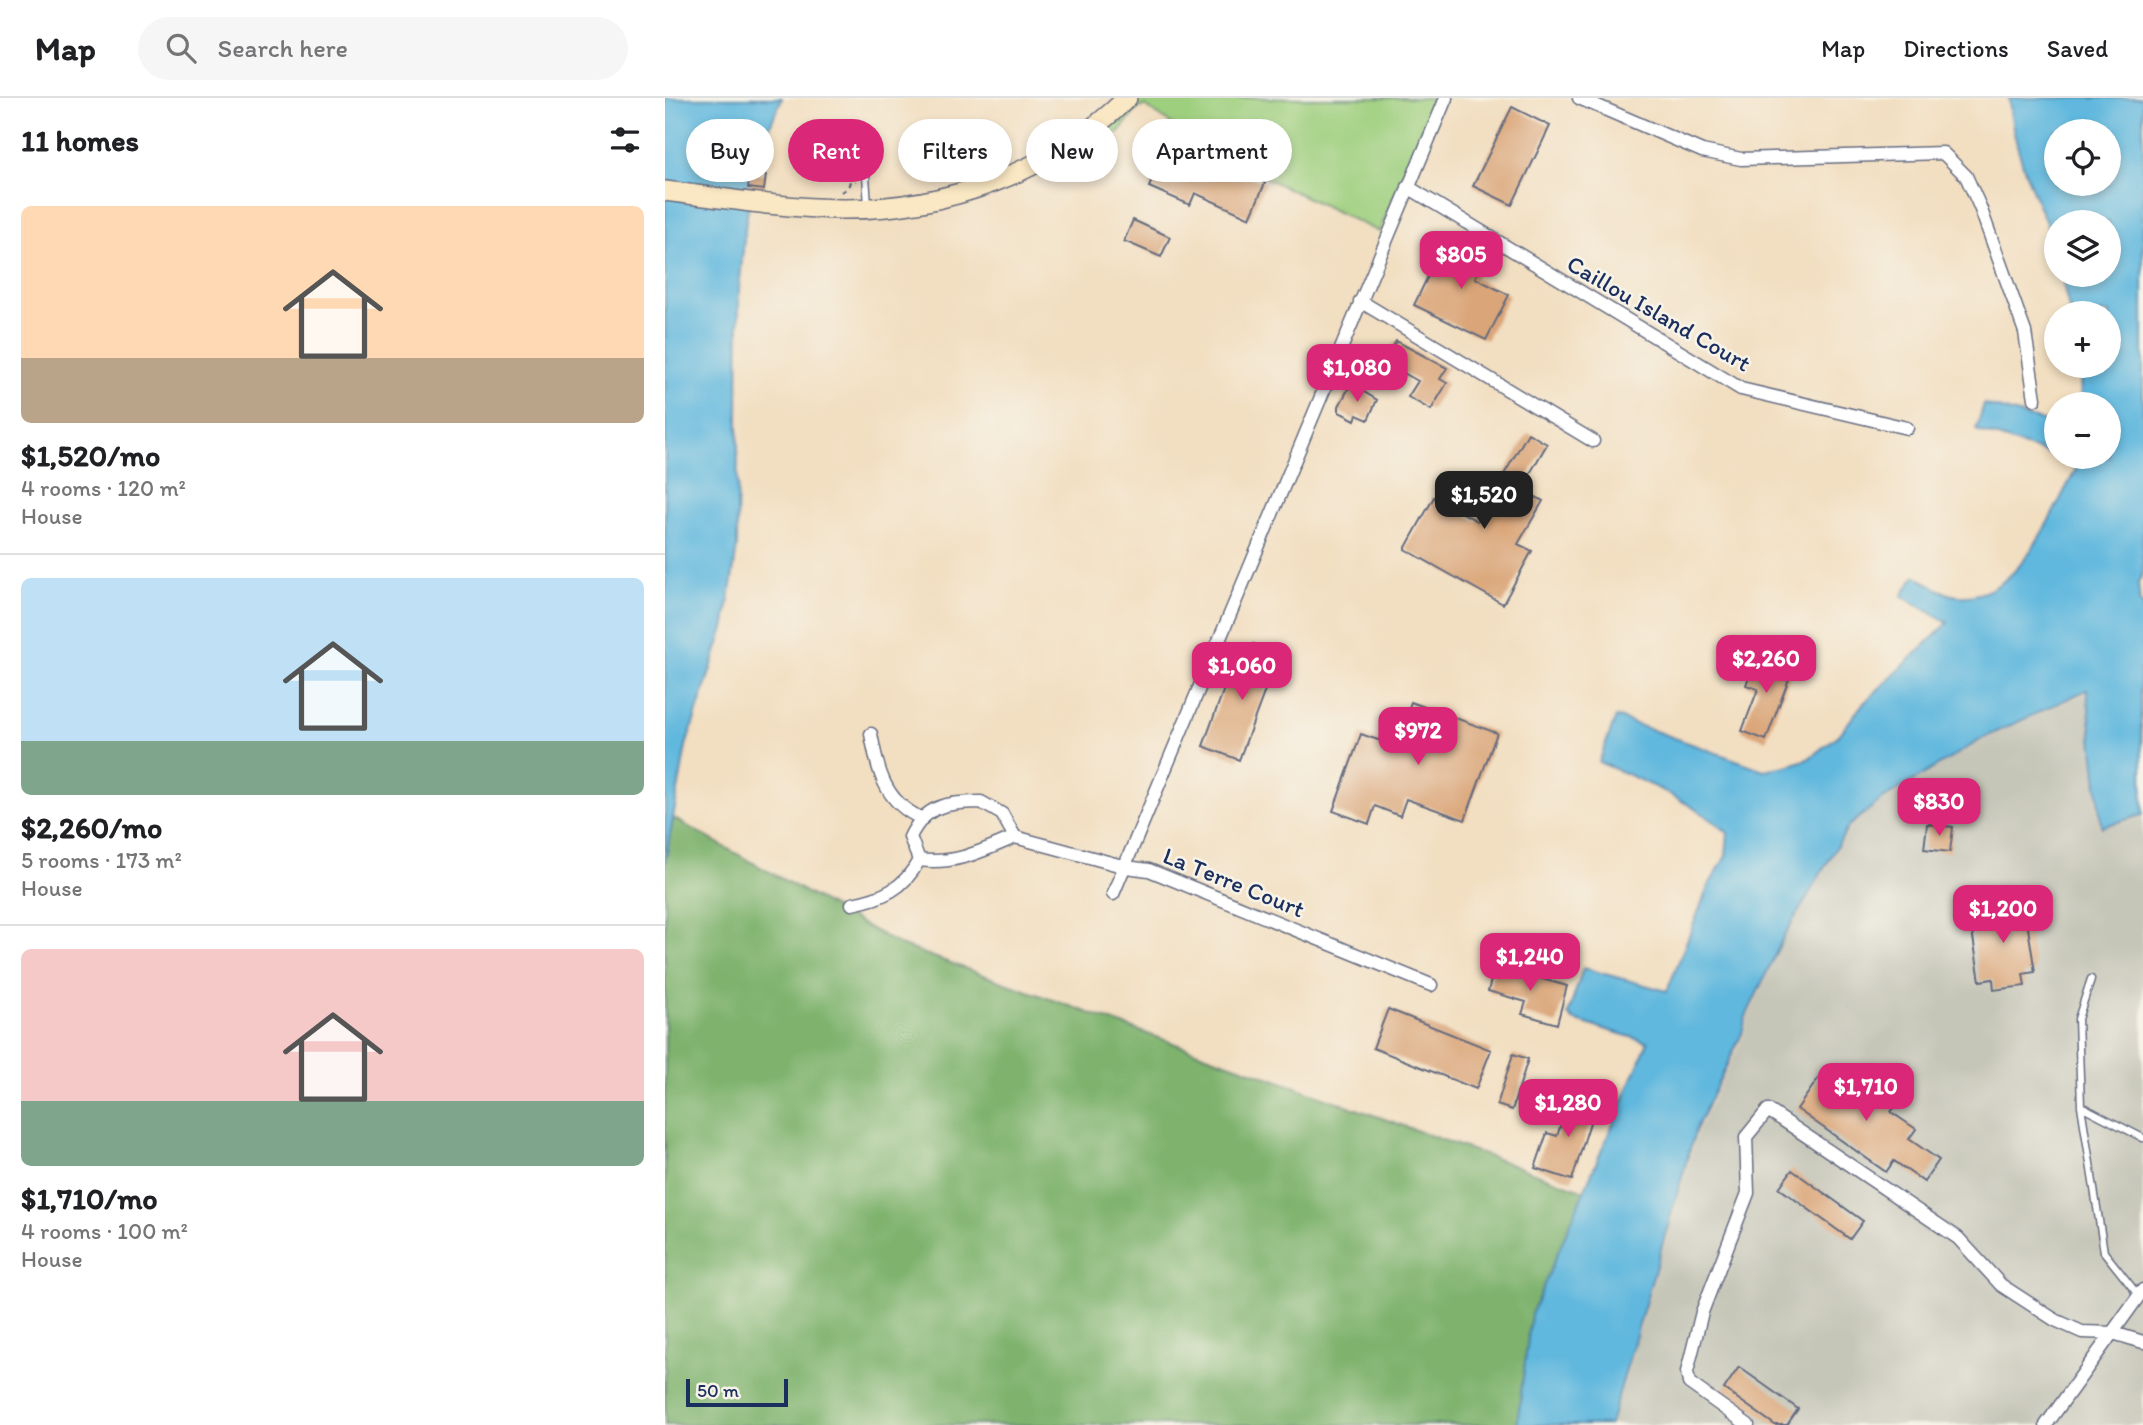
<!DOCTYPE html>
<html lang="en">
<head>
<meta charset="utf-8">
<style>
	:root { --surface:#fff; --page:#f6f6f6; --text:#202124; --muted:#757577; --line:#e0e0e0; --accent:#db2777 }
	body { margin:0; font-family:Itim,sans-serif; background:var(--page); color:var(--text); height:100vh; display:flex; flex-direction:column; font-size:26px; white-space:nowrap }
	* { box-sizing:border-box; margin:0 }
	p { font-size:23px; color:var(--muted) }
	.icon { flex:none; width:38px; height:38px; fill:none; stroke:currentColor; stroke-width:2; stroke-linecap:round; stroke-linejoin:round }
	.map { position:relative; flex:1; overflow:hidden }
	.drawer { display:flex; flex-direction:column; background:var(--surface); width:665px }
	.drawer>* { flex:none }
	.banner { position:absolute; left:21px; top:21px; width:665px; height:63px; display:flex; gap:14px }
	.fabs { position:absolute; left:1379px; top:21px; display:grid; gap:14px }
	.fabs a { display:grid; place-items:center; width:77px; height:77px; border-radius:50%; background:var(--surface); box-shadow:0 4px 10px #0003; font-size:35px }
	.scale { position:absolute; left:21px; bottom:18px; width:102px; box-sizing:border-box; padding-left:7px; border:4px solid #1b2f5e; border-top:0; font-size:19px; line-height:24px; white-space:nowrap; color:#1b2f5e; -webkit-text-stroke:5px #f7f3e8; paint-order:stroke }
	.price { position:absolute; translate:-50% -60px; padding:0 16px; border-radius:14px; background:var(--accent); color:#fff; font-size:23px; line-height:46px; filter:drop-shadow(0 2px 4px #0008) }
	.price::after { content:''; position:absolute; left:50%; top:42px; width:21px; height:16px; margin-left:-10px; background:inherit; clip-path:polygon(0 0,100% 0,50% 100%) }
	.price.on { background:#222; color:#fff }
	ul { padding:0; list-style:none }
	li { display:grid; align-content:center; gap:14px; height:371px; padding:0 21px }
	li+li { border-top:2px solid var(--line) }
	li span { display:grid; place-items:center; height:217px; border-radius:10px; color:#555 }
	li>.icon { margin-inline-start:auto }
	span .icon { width:126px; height:126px; fill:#fffc; stroke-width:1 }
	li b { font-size:30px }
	h2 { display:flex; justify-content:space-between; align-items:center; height:84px; padding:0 21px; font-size:30px }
	.pill { padding:0 24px; border-radius:32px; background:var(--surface); box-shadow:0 4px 10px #0003; font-size:24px; line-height:63px }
	.pill.on { background:var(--accent); color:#fff }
	header { display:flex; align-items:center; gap:42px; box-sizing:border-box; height:98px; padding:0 35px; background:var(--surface); border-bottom:2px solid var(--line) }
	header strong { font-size:33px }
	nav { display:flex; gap:38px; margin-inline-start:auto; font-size:24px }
	.search { width:490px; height:63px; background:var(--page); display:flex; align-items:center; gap:18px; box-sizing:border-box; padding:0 24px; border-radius:38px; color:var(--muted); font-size:26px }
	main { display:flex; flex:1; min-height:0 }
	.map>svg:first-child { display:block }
</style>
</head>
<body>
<header>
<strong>Map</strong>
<div class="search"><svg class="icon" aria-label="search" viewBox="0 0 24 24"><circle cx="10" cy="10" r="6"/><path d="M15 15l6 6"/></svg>Search here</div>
<nav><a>Map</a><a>Directions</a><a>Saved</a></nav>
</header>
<main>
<section class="drawer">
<h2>11 homes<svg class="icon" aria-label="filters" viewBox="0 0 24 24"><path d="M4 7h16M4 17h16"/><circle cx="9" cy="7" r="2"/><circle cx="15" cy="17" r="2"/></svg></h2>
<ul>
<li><span style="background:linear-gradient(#ffd9b3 70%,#b9a48a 0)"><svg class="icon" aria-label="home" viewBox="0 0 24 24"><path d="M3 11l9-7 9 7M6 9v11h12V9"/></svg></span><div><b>$1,520/mo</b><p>4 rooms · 120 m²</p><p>House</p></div></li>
<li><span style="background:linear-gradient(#bfe0f5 75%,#7fa58c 0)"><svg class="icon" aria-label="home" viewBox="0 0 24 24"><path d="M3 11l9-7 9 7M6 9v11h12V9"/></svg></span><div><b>$2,260/mo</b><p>5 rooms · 173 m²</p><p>House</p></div></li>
<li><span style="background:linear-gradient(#f6c9c9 70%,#7fa58c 0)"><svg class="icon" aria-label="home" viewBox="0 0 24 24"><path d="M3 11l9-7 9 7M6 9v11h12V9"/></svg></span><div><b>$1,710/mo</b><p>4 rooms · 100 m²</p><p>House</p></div></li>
</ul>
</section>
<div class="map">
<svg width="1478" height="1327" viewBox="0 0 1478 1327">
	<rect width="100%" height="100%" fill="#f7f3e8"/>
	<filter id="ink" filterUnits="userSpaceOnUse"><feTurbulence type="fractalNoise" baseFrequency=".0143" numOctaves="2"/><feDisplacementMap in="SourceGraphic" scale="14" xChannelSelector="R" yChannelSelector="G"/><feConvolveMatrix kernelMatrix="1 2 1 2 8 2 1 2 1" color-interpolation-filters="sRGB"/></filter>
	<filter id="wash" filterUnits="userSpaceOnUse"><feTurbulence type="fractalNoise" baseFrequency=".00686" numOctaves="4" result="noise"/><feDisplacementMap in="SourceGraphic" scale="28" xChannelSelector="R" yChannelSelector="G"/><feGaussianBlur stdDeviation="1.57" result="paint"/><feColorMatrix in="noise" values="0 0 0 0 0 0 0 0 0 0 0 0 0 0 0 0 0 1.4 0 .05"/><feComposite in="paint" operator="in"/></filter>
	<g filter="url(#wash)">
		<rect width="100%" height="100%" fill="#f2dec0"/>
		<path fill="#c5c5b8" d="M1421 595 1434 731 1478 719V1327H947L1033 1032 1079 937 1083 920 1118 843 1186 729 1216 704 1319 642Z"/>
		<path fill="#9ecf7e" stroke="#5c7f6e" stroke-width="2" d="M469 0H771L714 134 601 80 530 42 480 8 473 10 444 46 436 49 432 46 435 31Z"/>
		<path fill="#7eb26d" stroke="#4c7066" stroke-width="2" d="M8 720 235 847 920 1093 866 1217 852 1327H0V765Z"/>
		<path fill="#61b8de" stroke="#3e749e" stroke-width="2" fill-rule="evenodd" d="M0 0H117L96 49 81 122 74 192 72 449 60 527 21 648 0 765Z
			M1344 0H1478V475L1473 485 1475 506H1478V570L1475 571 1478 717 1436 729 1422 592 1319 640 1215 703 1184 728 1117 842 1081 919 1077 936 1031 1031 945 1327H852L866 1217 983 944 908 922 903 917 918 870 1002 893 1044 787 1061 758 1063 735C1025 702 980 684 934 664L951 619 1099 672 1121 668 1143 661 1174 637 1197 607 1283 525 1237 498 1250 478C1262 484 1281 498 1294 498 1355 502 1384 417 1411 372L1407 364 1393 359H1444V306H1416L1415 268H1444V215H1405L1396 177H1444V124H1391V158H1384L1378 140 1384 132C1365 88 1347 47 1344 0ZM1444 33V86H1391V33Z
			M1319 306 1391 327V358L1311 332Z"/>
		<g id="blocks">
			<path fill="#daa578" d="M847 9 885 28 847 107 808 88Z
				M490 36 600 85 585 120 530 95 525 107 484 89 492 70 478 64Z
				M85 75 101 77 99 92 83 90Z
				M468 122 505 139 496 159 459 143Z
				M782 139 821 158 810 180 844 197 821 242 749 207Z
				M731 243 782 270 775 281 782 285 766 312 743 299 753 283 719 264Z
				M686 286 712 302 703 322 692 317 690 322 674 314V308Z
				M863 335 882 346 856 391 878 403 853 446 867 453 838 506 740 451 769 399 812 423Z
				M588 546 618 556 609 580 605 579 574 662 538 648 567 569 578 573Z
				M1092 557 1128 570 1101 642 1077 633 1093 591 1081 587Z
				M746 604 832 635 800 722 741 701 735 718 710 708 704 726 668 713 696 636 730 648Z
				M1262 726 1288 729 1285 754 1259 751Z
				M1345 801 1347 813 1360 811 1370 874 1358 876 1360 888 1329 892 1328 881 1315 883 1307 833 1318 831 1314 806Z
				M830 868 902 888 892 926 857 916 861 904 823 893Z
				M723 911 826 952 811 991 708 950Z
				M848 956 863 961 847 1012 832 1007Z
				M1162 968 1200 995 1209 982 1236 1001 1226 1014 1251 1031 1244 1041 1274 1062 1259 1084 1229 1063 1221 1074 1132 1011Z
				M907 994 932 1002 907 1082 870 1070 882 1035 892 1038Z
				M1127 1072 1198 1123 1185 1141 1114 1090Z
				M1074 1269 1133 1311 1122 1327H1110L1059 1291Z"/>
		</g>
	</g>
	<g filter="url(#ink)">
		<use href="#blocks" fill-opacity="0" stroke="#666c80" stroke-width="2"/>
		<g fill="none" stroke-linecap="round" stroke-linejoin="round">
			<g stroke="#666c80" stroke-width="9">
				<path id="service" d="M201 77 203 108
					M1426 881 1413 921 1416 1008 1439 1154 1474 1198
					M1416 1008 1478 1040"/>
			</g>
			<g stroke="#666c80" stroke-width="15">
				<path id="minor" d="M914 0 1037 53 1076 61 1278 55 1301 78 1315 109 1360 234 1370 301
					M743 89 1076 291 1242 330
					M695 203 928 343
					M206 636C213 672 219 704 256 720
					M316 704 337 716 350 739C317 753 290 767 254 762L245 739C261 706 282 705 316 704Z
					M350 739 461 769 484 772 766 887
					M448 796 781 0
					M187 806C218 800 239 791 254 762
					M1083 1327 1024 1285 1022 1274 1037 1214 1083 1095 1081 1039 1103 1012 1293 1140 1336 1187 1390 1222 1417 1234 1448 1235 1478 1244
					M1381 1327 1478 1192"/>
			</g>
			<g stroke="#666c80" stroke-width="22">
				<path id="secondary" d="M0 93C58 100 117 110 176 111 280 112 387 74 462 0"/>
			</g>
			<path stroke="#666c80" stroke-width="2.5" stroke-dasharray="5 5" stroke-linecap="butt" d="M176 94 183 90 185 84 191 83"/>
			<use href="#service" stroke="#fff" stroke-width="6"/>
			<use href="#minor" stroke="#fff" stroke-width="12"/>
			<use href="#secondary" stroke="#fae7c3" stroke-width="19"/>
		</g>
	</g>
	<g text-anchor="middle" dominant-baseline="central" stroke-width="5" stroke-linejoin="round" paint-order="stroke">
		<g font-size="24" fill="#1b2f5e" stroke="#f7f3e8">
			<text transform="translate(994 215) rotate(30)">Caillou Island Court</text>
			<text transform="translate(569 784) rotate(22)">La Terre Court</text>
		</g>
	</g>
</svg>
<div class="fabs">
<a><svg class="icon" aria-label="locate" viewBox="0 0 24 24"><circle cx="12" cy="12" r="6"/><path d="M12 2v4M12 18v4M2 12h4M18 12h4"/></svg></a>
<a><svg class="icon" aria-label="layers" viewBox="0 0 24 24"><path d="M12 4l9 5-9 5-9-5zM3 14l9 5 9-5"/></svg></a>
<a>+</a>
<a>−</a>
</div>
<div class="scale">50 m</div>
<b class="price" style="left:796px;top:193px">$805</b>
<b class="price" style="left:692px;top:306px">$1,080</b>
<b class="price on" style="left:819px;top:433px">$1,520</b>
<b class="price" style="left:1101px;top:597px">$2,260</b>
<b class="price" style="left:577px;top:604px">$1,060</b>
<b class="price" style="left:753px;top:669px">$972</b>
<b class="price" style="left:1274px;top:740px">$830</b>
<b class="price" style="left:1338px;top:847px">$1,200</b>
<b class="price" style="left:865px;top:895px">$1,240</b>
<b class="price" style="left:1201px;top:1025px">$1,710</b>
<b class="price" style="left:903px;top:1041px">$1,280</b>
<div class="banner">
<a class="pill">Buy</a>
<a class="pill on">Rent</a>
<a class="pill">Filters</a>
<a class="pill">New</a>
<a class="pill">Apartment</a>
</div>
</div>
</main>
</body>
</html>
